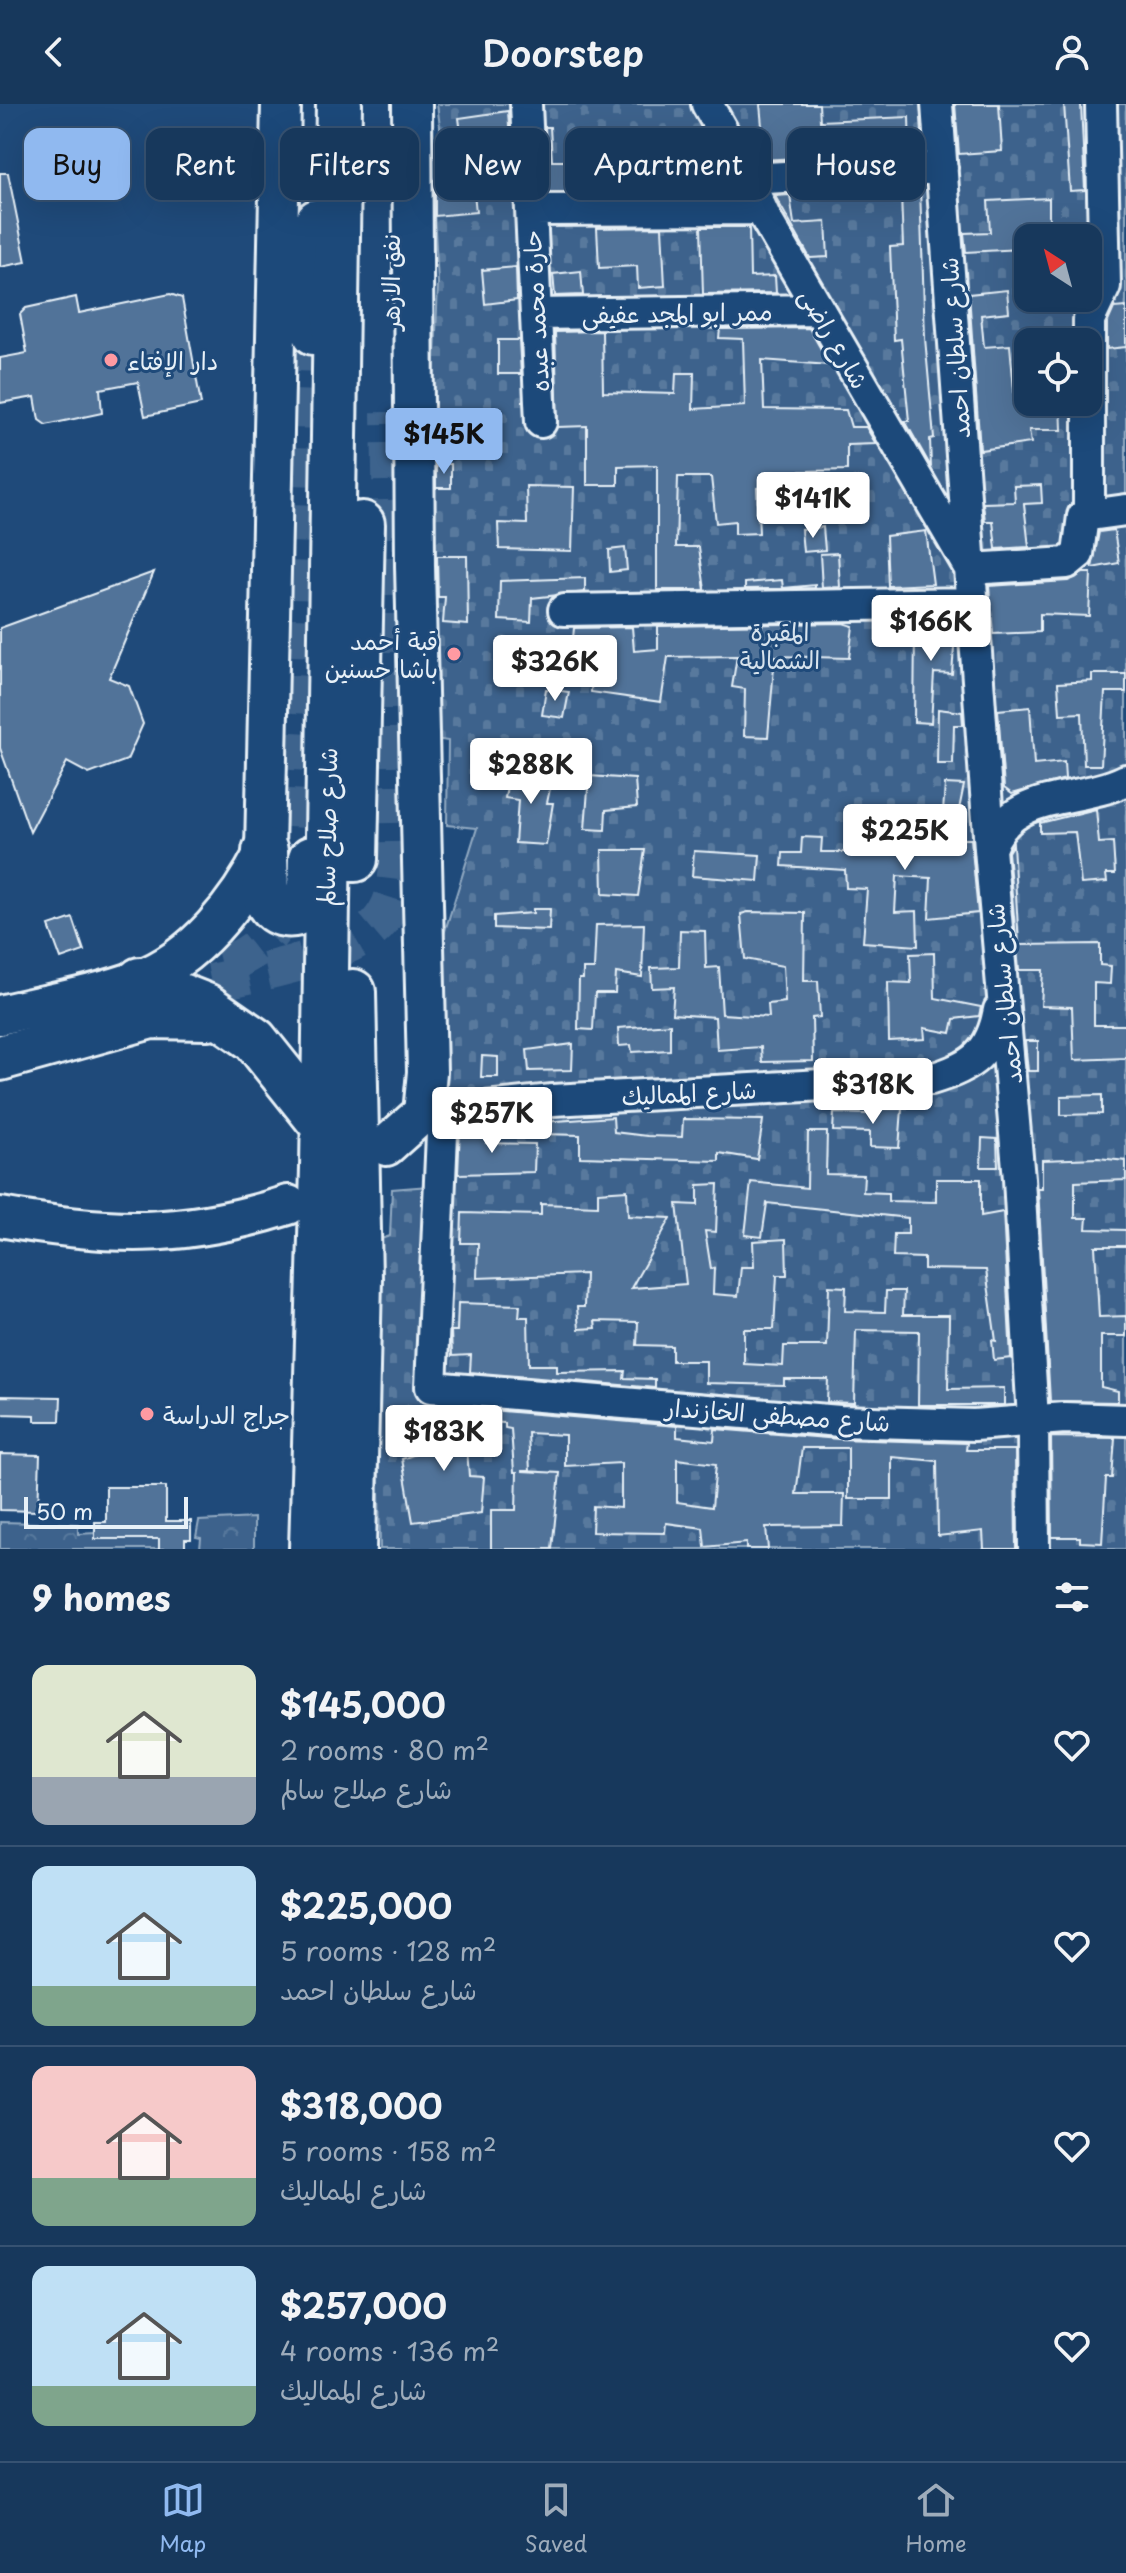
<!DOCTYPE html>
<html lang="en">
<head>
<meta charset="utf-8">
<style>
	:root { --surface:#17385c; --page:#244365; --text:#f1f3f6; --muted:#9eacbb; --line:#365272; --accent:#90b9f0 }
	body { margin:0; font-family:"Playpen Sans","Playpen Sans Arabic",sans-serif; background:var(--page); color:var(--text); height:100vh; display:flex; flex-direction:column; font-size:30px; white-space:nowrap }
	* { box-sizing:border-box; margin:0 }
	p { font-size:26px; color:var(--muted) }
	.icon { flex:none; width:44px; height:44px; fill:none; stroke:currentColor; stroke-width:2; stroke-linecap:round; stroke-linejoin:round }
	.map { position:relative; height:1445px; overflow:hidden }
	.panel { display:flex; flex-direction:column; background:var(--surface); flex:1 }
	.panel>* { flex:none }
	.banner { position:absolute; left:24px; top:24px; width:1078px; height:72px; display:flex; gap:16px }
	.needle { width:52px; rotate:324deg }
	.controls { position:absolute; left:1014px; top:120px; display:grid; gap:16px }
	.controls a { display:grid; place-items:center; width:88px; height:88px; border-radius:16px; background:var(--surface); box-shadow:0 8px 32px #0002,0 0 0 2px var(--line); font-size:40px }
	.scale { position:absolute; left:24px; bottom:20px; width:164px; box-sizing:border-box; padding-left:8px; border:4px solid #e8f1f8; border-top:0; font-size:22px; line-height:28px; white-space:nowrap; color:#e8f1f8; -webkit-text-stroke:6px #1f4a7a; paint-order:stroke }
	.price { position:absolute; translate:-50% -68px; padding:0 18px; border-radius:8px; background:#fff; color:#222; font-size:26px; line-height:52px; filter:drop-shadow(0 2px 4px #0008) }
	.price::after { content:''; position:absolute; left:50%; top:48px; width:24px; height:18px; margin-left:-12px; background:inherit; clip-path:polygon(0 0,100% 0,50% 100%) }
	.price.on { background:var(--accent); color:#111 }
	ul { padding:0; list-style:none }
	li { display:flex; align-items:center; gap:24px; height:200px; padding:0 32px }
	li+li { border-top:2px solid var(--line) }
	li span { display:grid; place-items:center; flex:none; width:224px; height:160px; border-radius:16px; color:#555 }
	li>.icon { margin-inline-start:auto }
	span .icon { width:96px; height:96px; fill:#fffc; stroke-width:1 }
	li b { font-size:34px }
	h2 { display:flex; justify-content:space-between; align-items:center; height:96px; padding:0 32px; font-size:34px }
	.tag { padding:0 28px; border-radius:16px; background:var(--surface); box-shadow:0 8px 32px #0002,0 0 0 2px var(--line); font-size:28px; line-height:72px }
	.tag.on { background:var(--accent); color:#111 }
	header { display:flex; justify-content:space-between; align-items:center; height:104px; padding:0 32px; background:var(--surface); font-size:36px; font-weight:600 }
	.tabs { display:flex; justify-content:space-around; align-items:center; height:112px; border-top:2px solid var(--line); background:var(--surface); font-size:22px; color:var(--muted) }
	.tabs a { display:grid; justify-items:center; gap:4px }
	.tabs .on { color:var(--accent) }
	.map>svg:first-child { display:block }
</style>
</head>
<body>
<header><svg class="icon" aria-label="back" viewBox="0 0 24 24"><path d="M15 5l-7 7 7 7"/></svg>Doorstep<svg class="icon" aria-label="person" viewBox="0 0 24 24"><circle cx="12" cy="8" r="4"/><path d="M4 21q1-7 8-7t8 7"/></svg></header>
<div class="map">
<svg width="1126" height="1445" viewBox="0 0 1126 1445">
	<defs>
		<pattern id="cemetery-stones" width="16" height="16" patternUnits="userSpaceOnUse" patternTransform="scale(2)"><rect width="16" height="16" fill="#3c628c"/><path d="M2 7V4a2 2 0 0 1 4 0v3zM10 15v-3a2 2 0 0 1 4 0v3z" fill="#58799d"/></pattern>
		<pattern id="park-crowns" width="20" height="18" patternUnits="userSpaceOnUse" patternTransform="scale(2)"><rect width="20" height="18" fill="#3c628c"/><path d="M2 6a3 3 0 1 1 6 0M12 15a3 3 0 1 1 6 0" fill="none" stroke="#58799d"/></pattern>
	</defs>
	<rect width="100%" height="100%" fill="#1f4a7a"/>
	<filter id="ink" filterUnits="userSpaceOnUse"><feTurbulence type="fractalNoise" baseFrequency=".0125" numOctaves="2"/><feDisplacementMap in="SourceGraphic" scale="16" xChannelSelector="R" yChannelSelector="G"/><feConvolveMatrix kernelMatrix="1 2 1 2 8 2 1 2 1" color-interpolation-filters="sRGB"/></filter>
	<g filter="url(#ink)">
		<path fill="url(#cemetery-stones)" stroke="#92aac2" stroke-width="2" fill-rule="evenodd" d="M437 0H1126V1445H380L375 1137 390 1132 392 1085 442 1081 436 856 477 724 447 721 448 637 435 635 432 329 438 179 431 54 444 53ZM1028 134H1088V194H1028ZM1028 238H1088V298H1028Z"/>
		<path fill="url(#park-crowns)" stroke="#92aac2" stroke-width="2" d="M254 1414V1445H200L201 1434 196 1433 199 1417Z
			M0 1418 78 1420V1430L95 1429V1435H159V1445H0Z"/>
		<path fill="#517399" stroke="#e8f1f8" stroke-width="2" fill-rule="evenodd" d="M760 0H819L820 17 909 13 910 48 876 50V43L838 45 839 52 759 56 746 32 745 23 762 22Z
			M955 0H999L1002 47 959 50Z
			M1064 0H1081L1085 86 1070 87Z
			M508 7 510 38 463 44 459 14Z
			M545 23H550L552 57H623L624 73 598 75V88H548Z
			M718 56 722 84 667 87 665 60Z
			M0 69H8L26 158 0 163Z
			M473 79 476 108 435 112V83Z
			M920 83 925 234 934 334 930 335 931 363 905 317H909L901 235 894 236 890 143 903 142 901 90 879 91V86Z
			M790 91 794 120 826 118 828 153 810 154 775 92Z
			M1049 94V118L1020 119 1021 145 966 148 964 129 990 128 988 97Z
			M662 123 665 182 638 184 637 162 599 164 597 124Z
			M701 123H749L750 173 775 172 776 189 703 190Z
			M516 163 517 196 485 200 482 166Z
			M581 167 583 191 555 192 553 170Z
			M1007 186 1009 208 981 211 984 243 1010 241 1015 297 1061 298 1062 326H1029L1031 339 980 346 969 190Z
			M170 190 182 194 201 300 145 312 138 278 100 285 102 309 46 321 39 316 35 293 0 299V254L27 249 20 210 26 204 76 193 79 209Z
			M1126 203V243L1107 245V220L1114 204Z
			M809 224 830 261 762 256 764 305 846 306 851 323H866L876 340 847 341V366L770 368 771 383 757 384 759 429 735 430V417L716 419 711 373H678L676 443H699L705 486H657V361L618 362V381H587V322L558 323 555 228 602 227 603 288 675 290 676 269H694L693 305 745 302 743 235 719 234 720 225Z
			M498 236H519L521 270H498Z
			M436 360H451V384H436Z
			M1041 381 1042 399 1024 400 1029 443 996 445 993 417H985L983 399 1015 398 1014 382Z
			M526 382 574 383 572 447 499 445 498 419 527 420Z
			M823 423 825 446 803 448 801 425Z
			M1114 426 1119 459 1092 464 1099 428Z
			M926 427 933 480 888 482 886 432Z
			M625 444 627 466 610 468 609 446Z
			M838 449 840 483 822 484 820 450Z
			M437 452H467L468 521 443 519 445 493H438Z
			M154 468 109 574 129 582 143 620 127 656 89 670 67 658 30 728 0 644V524Z
			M1083 469H1091L1089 512 1040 510V528L993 530 989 482 1068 477Z
			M585 474V488L532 494 531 518 499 516 500 477Z
			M782 476 783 484 815 481V484L745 485V479Z
			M956 517 952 570 934 569 931 619 914 618 915 526H918V518Z
			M843 519 853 522 849 554 775 552 768 633 744 632 745 585 732 583 737 552 668 553 661 598 591 588 592 566 583 565 584 556 571 555 574 524 632 523 634 547 658 545V522Z
			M1092 570H1126V588H1105L1101 661H1084L1082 609 1060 610 1058 579 1092 577Z
			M546 585 569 588 564 614 542 611Z
			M1030 603 1034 661 1064 658 1065 675 1012 690 1004 684 998 606Z
			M938 605 962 608 963 621H954L953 660H937Z
			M528 665 553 670 547 699H553L546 741 515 739 518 696 505 694 509 669 527 671Z
			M589 672 635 675 637 703 606 706 605 726 585 725Z
			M945 680 964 681 953 735H971L978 809 929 814 931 774 897 772 895 808 917 807 918 842 863 838 867 785 846 784 845 766 782 762 783 749H801L802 733 822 734 821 748H864V734L916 730 917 707 943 708Z
			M1096 705 1099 739 1113 738 1115 770H1106L1107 778 1081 780 1075 728 1040 729V719Z
			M1013 740 1019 841 1100 840V861L1111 862 1110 880 1094 879V921H1126V954L1074 956 1072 903 1041 902 1043 866H1019L1008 748Z
			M602 746H645L638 792 603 790Z
			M694 747 760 751 758 777 692 772Z
			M533 805H550L549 826 494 824V812L533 809Z
			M748 808 805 809 804 877H818L820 913 812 914 813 957 762 958 761 943 717 946 715 913 672 910 674 883 652 884 651 864 679 863 680 826 705 827 706 864 719 863 722 910 769 913 768 900 785 898 783 862 745 855 741 810Z
			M73 814 84 847 61 855 49 822Z
			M644 820 642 873 616 869 615 889H595L593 926 578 925 579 875H583V865H594L596 821Z
			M934 849 935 894 981 903 979 912 954 915 951 929 924 924 925 935 889 937 888 878 911 879 910 850Z
			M670 920V946L632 948 631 941 619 942 618 924Z
			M1025 937H1038V967H1028Z
			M573 940 572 966 529 967 527 946Z
			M482 952 498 953V973H481Z
			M1102 991V1010L1061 1011V992Z
			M870 1005H902L899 1044 870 1043V1028L833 1027 834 1009 870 1010Z
			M613 1013 614 1028 647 1032 682 1033 683 1015 763 1016 757 1055 719 1049V1057L580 1053V1031L542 1030V1018Z
			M460 1024H486V1039L535 1040 534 1068 458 1070Z
			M808 1028H827L826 1070 864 1071 863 1088 888 1089V1097L936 1098V1075H981V1112L1003 1108 1011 1254 994 1256 992 1236 996 1237 986 1166 924 1165V1154L893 1153 894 1130H908V1114L767 1099 762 1133 745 1131 751 1078 807 1084Z
			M982 1034 997 1035 998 1063H981Z
			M1098 1054 1126 1057V1076L1075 1078V1114H1087L1086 1125 1126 1126V1142H1095L1099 1213 1126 1212V1232H1101V1283L1118 1287V1298L1050 1297 1038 1084H1042V1056Z
			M718 1080 716 1128 705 1127 711 1165 714 1164 713 1190 738 1192 741 1163H754L753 1137 786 1135 787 1171H777L774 1225H744V1260L783 1262 784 1242H827L829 1182 846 1183 845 1207 885 1208 886 1187H904L903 1211H949L948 1285 1004 1284V1301H918L919 1227 856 1226 854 1299 827 1298 828 1275H784V1281L706 1279V1257H672V1242L637 1241 638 1218 595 1217 596 1224 579 1225 577 1203H584L585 1170 477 1174 478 1139H461L462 1109 541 1111V1100L598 1102V1088L627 1086 628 1112 671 1114 631 1184 686 1180 677 1100 698 1101V1081Z
			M458 1199 520 1201 519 1213H528L529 1261H557V1268L625 1267 624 1274 655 1275V1284L470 1268 471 1251 452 1252 451 1227H457Z
			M0 1292 61 1293 60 1317H35V1311L0 1310Z
			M464 1304 469 1372 484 1373 481 1409 413 1418 402 1355 435 1343 434 1305Z
			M468 1304 677 1322V1333L714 1337 715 1325 839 1335 967 1339 966 1346H1015L1016 1445H984L983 1427 938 1432 937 1357 892 1353V1395H848V1344H802L796 1390H844L843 1422 766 1423 768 1445H746V1439L705 1443 703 1424 666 1419 665 1429 592 1428 593 1402 621 1404V1359L565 1362V1331L528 1329 530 1367H522L560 1369 552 1445H491V1406H516L517 1368H514L511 1325 505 1324V1319L468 1317ZM677 1355 716 1360 712 1403 677 1398Z
			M1051 1333 1115 1334 1112 1374H1106L1102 1439 1080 1438V1433H1052Z
			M0 1350 40 1351 38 1407 0 1406Z
			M106 1383H166V1417H191V1435H185V1445H159V1435H95V1418H106Z"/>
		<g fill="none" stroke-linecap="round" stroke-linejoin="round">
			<path stroke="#3d638d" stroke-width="38" stroke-dasharray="38 19" stroke-linecap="butt" d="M221 861C256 852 275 829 289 797L302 565 313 231
				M155 890C210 877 340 860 377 821 394 803 397 782 398 758L390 308"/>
			<g stroke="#e8f1f8" stroke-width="36">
				<path id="minor" d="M526 0 541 318
					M707 0 739 56 766 115 970 465 1067 459 1078 450 1083 412 1126 406
					M937 0 990 745 1019 1075 1033 1316 1034 1445
					M748 75 942 64
					M531 106 760 105
					M536 210 818 206
					M1089 409V216L1105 182 1101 0
					M564 506 972 499
					M990 745C1010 685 1078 700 1126 676
					M443 1007 431 1283 840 1317 974 1321 1065 1314 1126 1316
					M426 1009 553 996 931 975C972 963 991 950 999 906"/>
			</g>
			<g stroke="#e8f1f8" stroke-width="44">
				<path id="major" d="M313 231 316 115
					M0 911C45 900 94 892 138 876 195 855 239 799 265 747L281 0
					M386 1042 423 1009 427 968 415 462 412 0
					M0 1113C108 1132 182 1135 288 1101"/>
			</g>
			<g stroke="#e8f1f8" stroke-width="50">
				<path id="highway" d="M265 747 266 795C270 803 276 809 285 810 314 815 310 773 311 755
					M355 755 362 420
					M140 876 206 902 255 936 322 1020
					M0 954 151 912 208 913
					M312 1445 323 1064 339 0
					M353 1445 359 1174 353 888"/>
			</g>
			<use href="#minor" stroke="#1f4a7a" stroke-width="30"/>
			<use href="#major" stroke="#1f4a7a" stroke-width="38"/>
			<use href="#highway" stroke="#1f4a7a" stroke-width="44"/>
		</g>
	</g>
	<g fill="#ff9aa2" stroke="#1f4a7a" stroke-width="3">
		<circle cx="111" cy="256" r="8"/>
		<circle cx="454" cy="550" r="8"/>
		<circle cx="147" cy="1310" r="8"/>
	</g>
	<g text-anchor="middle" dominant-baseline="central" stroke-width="6" stroke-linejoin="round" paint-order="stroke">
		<g font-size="24" fill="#e8f1f8" stroke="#1f4a7a">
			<text transform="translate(390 178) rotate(-90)">نفق الازهر</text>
			<text transform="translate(535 207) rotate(-93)">حارة محمد عبده</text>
			<text transform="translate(677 208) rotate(-1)">ممر ابو المجد عفيفى</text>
			<text transform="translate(835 234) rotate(60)">شارع راضى</text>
			<text transform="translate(954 244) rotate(-94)">شارع سلطان احمد</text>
			<text transform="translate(326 723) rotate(-89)">شارع صلاح سالم</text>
			<text transform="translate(1003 890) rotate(-96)">شارع سلطان احمد</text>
			<text transform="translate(689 988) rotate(-3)">شارع المماليك</text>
			<text transform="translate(778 1310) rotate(4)">شارع مصطفى الخازندار</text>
		</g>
		<g font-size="24" fill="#e8f1f8" stroke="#1f4a7a" text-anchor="start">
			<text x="127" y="256">دار الإفتاء</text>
			<text x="438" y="536" text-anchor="end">قبة أحمد<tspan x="438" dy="28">باشا حسنين</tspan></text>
			<text x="163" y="1310">جراج الدراسة</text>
		</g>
		<g font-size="24" fill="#d7e3ed" stroke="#1f4a7a">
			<text x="780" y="527">المقبرة<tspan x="780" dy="28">الشمالية</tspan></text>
		</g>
	</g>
</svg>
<div class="controls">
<a><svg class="needle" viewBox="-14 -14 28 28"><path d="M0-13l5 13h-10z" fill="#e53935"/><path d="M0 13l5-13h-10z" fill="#9eacbb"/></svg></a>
<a><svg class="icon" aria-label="locate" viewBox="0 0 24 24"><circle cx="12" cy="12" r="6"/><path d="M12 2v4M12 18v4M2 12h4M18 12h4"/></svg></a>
</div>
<div class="scale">50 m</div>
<b class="price on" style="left:444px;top:372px">$145K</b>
<b class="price" style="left:813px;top:436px">$141K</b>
<b class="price" style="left:931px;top:559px">$166K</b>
<b class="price" style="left:555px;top:599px">$326K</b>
<b class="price" style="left:531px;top:702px">$288K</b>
<b class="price" style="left:905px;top:768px">$225K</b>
<b class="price" style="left:873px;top:1022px">$318K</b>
<b class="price" style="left:492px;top:1051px">$257K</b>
<b class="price" style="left:444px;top:1369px">$183K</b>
<div class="banner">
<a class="tag on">Buy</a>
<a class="tag">Rent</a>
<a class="tag">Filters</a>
<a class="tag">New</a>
<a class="tag">Apartment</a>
<a class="tag">House</a>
</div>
</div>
<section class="panel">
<h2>9 homes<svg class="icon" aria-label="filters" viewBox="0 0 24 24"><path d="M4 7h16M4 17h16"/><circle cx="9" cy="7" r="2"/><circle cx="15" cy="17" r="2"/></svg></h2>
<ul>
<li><span style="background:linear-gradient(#dfe7d0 70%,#9aa5b1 0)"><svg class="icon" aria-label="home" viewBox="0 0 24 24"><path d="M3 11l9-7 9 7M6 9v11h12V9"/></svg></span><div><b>$145,000</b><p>2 rooms · 80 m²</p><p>شارع صلاح سالم</p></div><svg class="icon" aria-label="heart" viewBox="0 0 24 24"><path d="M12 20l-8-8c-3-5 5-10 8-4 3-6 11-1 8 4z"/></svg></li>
<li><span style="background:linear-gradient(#bfe0f5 75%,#7fa58c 0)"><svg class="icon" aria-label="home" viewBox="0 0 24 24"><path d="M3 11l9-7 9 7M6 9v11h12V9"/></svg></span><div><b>$225,000</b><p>5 rooms · 128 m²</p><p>شارع سلطان احمد</p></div><svg class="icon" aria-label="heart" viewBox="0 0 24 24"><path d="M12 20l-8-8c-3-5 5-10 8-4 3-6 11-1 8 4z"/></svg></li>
<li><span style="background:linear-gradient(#f6c9c9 70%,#7fa58c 0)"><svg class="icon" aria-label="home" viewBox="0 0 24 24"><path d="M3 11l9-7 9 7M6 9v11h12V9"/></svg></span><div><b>$318,000</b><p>5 rooms · 158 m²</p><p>شارع المماليك</p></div><svg class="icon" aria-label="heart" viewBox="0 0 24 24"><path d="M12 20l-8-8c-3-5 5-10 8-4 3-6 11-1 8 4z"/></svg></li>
<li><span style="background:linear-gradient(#bfe0f5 75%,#7fa58c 0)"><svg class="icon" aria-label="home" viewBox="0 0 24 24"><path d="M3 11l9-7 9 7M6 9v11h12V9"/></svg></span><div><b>$257,000</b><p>4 rooms · 136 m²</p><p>شارع المماليك</p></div><svg class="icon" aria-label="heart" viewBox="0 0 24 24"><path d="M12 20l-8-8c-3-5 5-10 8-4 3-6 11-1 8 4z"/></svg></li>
</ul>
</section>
<nav class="tabs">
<a class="on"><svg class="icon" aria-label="map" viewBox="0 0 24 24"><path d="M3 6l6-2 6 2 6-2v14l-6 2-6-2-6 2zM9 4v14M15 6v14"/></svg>Map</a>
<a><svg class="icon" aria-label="saved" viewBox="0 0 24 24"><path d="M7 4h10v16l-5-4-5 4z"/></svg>Saved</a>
<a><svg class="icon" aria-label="home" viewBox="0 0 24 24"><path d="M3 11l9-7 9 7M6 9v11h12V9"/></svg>Home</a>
</nav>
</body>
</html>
